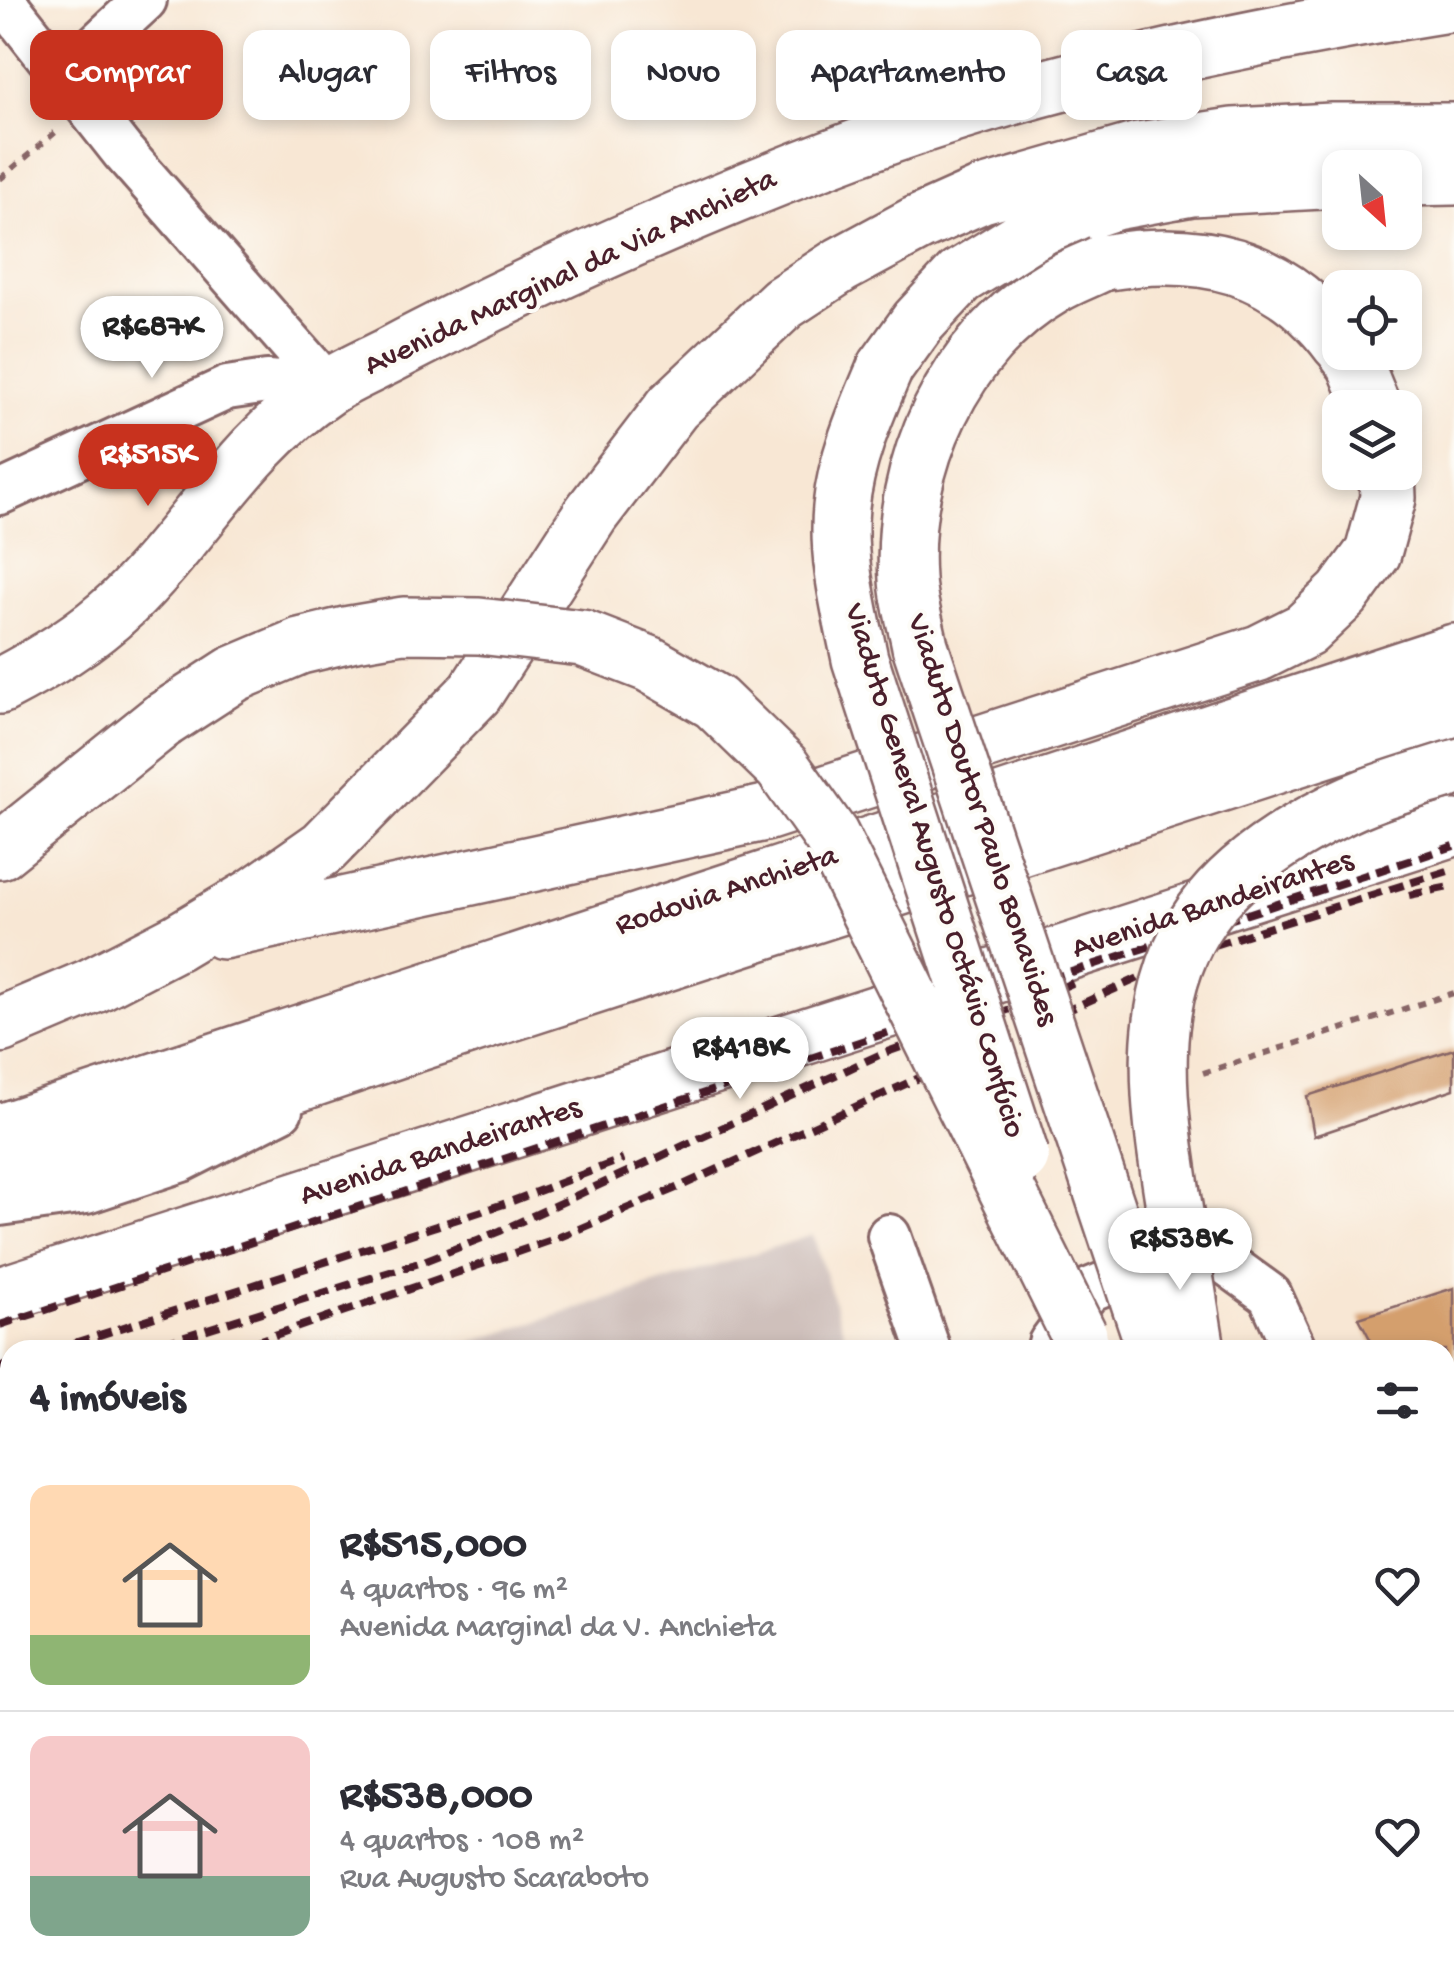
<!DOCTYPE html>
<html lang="pt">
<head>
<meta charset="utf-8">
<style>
	:root { --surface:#fff; --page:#f2f2f3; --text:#2b2b33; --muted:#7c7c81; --line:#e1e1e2; --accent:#c8321e }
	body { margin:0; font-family:"Gochi Hand",sans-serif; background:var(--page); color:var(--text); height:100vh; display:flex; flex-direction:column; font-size:38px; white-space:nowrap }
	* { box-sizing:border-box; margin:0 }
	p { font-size:32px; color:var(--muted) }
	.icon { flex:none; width:55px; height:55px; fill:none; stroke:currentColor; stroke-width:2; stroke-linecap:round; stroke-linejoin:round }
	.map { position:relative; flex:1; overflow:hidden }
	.drawer { position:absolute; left:0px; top:1340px; width:1455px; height:642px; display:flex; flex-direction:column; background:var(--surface); border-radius:30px 30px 0 0; box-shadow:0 5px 15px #0003 }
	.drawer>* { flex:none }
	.banner { position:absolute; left:30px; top:30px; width:1395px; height:90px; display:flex; gap:20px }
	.needle { width:65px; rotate:153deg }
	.fabs { position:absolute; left:1322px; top:150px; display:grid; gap:20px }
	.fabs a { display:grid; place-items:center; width:100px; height:100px; border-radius:20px; background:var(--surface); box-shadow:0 5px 15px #0003; font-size:50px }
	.price { position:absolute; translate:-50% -85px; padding:0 22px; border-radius:35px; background:#fff; color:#222; font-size:32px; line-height:65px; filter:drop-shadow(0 2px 5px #0008) }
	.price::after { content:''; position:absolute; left:50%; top:60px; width:30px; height:22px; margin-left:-15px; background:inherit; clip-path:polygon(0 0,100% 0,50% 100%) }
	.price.on { background:var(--accent); color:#fff }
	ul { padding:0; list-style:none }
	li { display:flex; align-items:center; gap:30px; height:250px; padding:0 30px }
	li+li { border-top:2px solid var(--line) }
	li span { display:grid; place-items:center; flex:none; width:280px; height:200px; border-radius:20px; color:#555 }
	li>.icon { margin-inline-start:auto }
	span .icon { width:120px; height:120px; fill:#fffc; stroke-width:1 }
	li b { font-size:42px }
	h2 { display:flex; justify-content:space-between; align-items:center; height:120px; padding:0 30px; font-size:42px }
	.tag { padding:0 35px; border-radius:20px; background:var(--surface); box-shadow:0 5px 15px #0003; font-size:35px; line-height:90px }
	.tag.on { background:var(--accent); color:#fff }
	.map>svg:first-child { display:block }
</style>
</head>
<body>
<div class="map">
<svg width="1454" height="1982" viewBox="0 0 1454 1982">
	<rect width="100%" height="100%" fill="#fdfcf7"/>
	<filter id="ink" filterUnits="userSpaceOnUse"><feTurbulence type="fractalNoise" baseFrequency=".01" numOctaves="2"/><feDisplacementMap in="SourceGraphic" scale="20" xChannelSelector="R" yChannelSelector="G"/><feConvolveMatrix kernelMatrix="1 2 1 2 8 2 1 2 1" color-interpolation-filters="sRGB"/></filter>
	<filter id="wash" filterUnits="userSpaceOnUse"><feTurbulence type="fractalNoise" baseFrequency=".0048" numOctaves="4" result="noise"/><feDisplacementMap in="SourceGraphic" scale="40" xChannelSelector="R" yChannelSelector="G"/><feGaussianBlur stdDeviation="2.25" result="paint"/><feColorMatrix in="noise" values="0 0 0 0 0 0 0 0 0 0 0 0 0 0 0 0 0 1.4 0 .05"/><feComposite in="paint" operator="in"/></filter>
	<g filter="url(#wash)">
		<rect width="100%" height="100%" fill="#f8e7d4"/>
		<path fill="#cfc0bb" d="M813 1235 849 1350H447Z
			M10 1488V1972H1139L1142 1982H0V1491Z"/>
		<g id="blocks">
			<path fill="#d49f6d" d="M1454 1049V1089L1314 1136 1307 1096Z
				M1454 1288V1392L1445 1396V1350H1376L1359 1318Z
				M301 1972H697V1973L670 1982H274Z
				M976 1972H1123L1126 1982H979Z"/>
		</g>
	</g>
	<g filter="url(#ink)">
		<use href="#blocks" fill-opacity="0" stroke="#876566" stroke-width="2.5"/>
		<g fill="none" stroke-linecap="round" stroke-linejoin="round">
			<g stroke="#876566" stroke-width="48">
				<path id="minor" d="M3 0 123 152 329 387
					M62 77 145 0
					M0 493 227 388 267 382 329 387
					M0 1204 86 1192 182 1160 281 1110
					M889 1236 929 1350
					M1049 1350 1050 1343 1089 1290 1170 1257 1219 1258 1270 1295 1295 1350
					M1445 1454 1454 1451
					M1445 1868 1454 1900
					M1210 1972 1213 1982"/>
			</g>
			<g stroke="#876566" stroke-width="60">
				<path id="major" d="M1405 178 1454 177
					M1102 263C1198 246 1279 262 1340 344
					M1346 352 1355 364 1373 408
					M885 368 918 322 960 277 1043 226 1115 202 1192 188 1340 180
					M0 686C44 663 86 638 123 603 196 532 239 447 327 388 347 375 371 365 392 354 449 324 505 297 563 270 671 221 779 175 892 135 1072 72 1265 33 1454 3
					M0 851 163 720
					M223 931 765 813 1259 653 1305 630 1343 594 1373 553 1388 498 1387 472
					M0 1025 92 986 177 942 254 896 324 847 475 693 591 514 673 407 783 303 841 265 917 224 982 195 1139 150 1233 136 1332 131H1454
					M0 1295 1454 828
					M1288 1972 1291 1982
					M1356 1972 1360 1982"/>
			</g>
			<g stroke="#876566" stroke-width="60">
				<path id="highway" d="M0 1132 1454 652
					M0 1185 406 1047 1454 708"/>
			</g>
			<path stroke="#876566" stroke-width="6" stroke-dasharray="8 8" stroke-linecap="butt" d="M0 179 58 130
				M1203 1073 1454 993"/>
			<use href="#minor" stroke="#fff" stroke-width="42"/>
			<use href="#major" stroke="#fff" stroke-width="55"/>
			<use href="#highway" stroke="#fff" stroke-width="55"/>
			<path stroke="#4a1f2b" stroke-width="8" stroke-dasharray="15 8" stroke-linecap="butt" d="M1409 895 1454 886
				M1192 952 1454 869
				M0 1325 1454 846
				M53 1350 507 1203 623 1159
				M140 1350 419 1263 500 1231 881 1054 1025 1004 1079 980
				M231 1350 555 1239 681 1186 1205 948
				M0 1367 10 1364
				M0 1394 10 1391
				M0 1421 10 1418"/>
			<g stroke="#876566" stroke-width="60" stroke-linecap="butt">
				<path id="major-bridge" d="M1102 263C1086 271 1069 277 1054 286 954 344 899 466 907 579 908 601 916 624 920 646L1155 1350
					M885 368C866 413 846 458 841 507 836 558 850 610 860 659L1021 1156
					M163 720 234 674 300 646 350 634 403 625 479 626 582 638 649 664 715 702 782 767 831 836 1079 1335
					M1197 1350C1189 1300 1181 1250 1173 1200 1158 1105 1142 998 1202 914 1234 869 1285 836 1333 812 1370 792 1414 781 1454 768"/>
			</g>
			<use href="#major-bridge" stroke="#fff" stroke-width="55"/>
		</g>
	</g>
	<g text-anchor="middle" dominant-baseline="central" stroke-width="8" stroke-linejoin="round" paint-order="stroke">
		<g font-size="32" fill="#4a1f2b" stroke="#fdfcf7">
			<text transform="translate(571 274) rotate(-25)">Avenida Marginal da Via Anchieta</text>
			<text transform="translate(981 820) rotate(72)">Viaduto Doutor Paulo Bonavides</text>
			<text transform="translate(933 871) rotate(73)">Viaduto General Augusto Octávio Confúcio</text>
			<text transform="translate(727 892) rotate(-18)">Rodovia Anchieta</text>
			<text transform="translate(1213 906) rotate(-18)">Avenida Bandeirantes</text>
			<text transform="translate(441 1153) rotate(-18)">Avenida Bandeirantes</text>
		</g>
	</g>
</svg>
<div class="fabs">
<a><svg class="needle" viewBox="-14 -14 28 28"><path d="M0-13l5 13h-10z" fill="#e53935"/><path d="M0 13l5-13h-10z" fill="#7c7c81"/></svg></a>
<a><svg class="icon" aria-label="locate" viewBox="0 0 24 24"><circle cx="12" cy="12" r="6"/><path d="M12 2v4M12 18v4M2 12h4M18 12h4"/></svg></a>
<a><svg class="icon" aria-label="layers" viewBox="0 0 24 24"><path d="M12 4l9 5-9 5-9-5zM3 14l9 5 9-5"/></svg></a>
</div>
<b class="price" style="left:152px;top:381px">R$687K</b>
<b class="price on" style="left:148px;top:509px">R$515K</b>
<b class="price" style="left:740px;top:1102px">R$418K</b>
<b class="price" style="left:1180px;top:1293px">R$538K</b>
<div class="banner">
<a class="tag on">Comprar</a>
<a class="tag">Alugar</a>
<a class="tag">Filtros</a>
<a class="tag">Novo</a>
<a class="tag">Apartamento</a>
<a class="tag">Casa</a>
</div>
<section class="drawer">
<h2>4 imóveis<svg class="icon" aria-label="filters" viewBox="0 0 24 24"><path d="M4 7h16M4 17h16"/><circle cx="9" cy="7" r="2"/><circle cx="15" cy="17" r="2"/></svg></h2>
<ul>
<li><span style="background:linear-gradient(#ffd9b3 75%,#8fb573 0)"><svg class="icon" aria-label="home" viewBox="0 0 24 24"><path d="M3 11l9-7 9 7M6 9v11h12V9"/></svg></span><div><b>R$515,000</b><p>4 quartos · 96 m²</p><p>Avenida Marginal da V. Anchieta</p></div><svg class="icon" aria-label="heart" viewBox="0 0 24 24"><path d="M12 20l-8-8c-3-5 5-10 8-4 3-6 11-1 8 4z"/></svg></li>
<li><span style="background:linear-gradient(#f6c9c9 70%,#7fa58c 0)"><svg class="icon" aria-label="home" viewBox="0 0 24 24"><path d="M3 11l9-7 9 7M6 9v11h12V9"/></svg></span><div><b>R$538,000</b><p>4 quartos · 108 m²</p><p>Rua Augusto Scaraboto</p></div><svg class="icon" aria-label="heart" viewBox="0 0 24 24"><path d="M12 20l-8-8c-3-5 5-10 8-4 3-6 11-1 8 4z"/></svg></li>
</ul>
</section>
</div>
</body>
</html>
